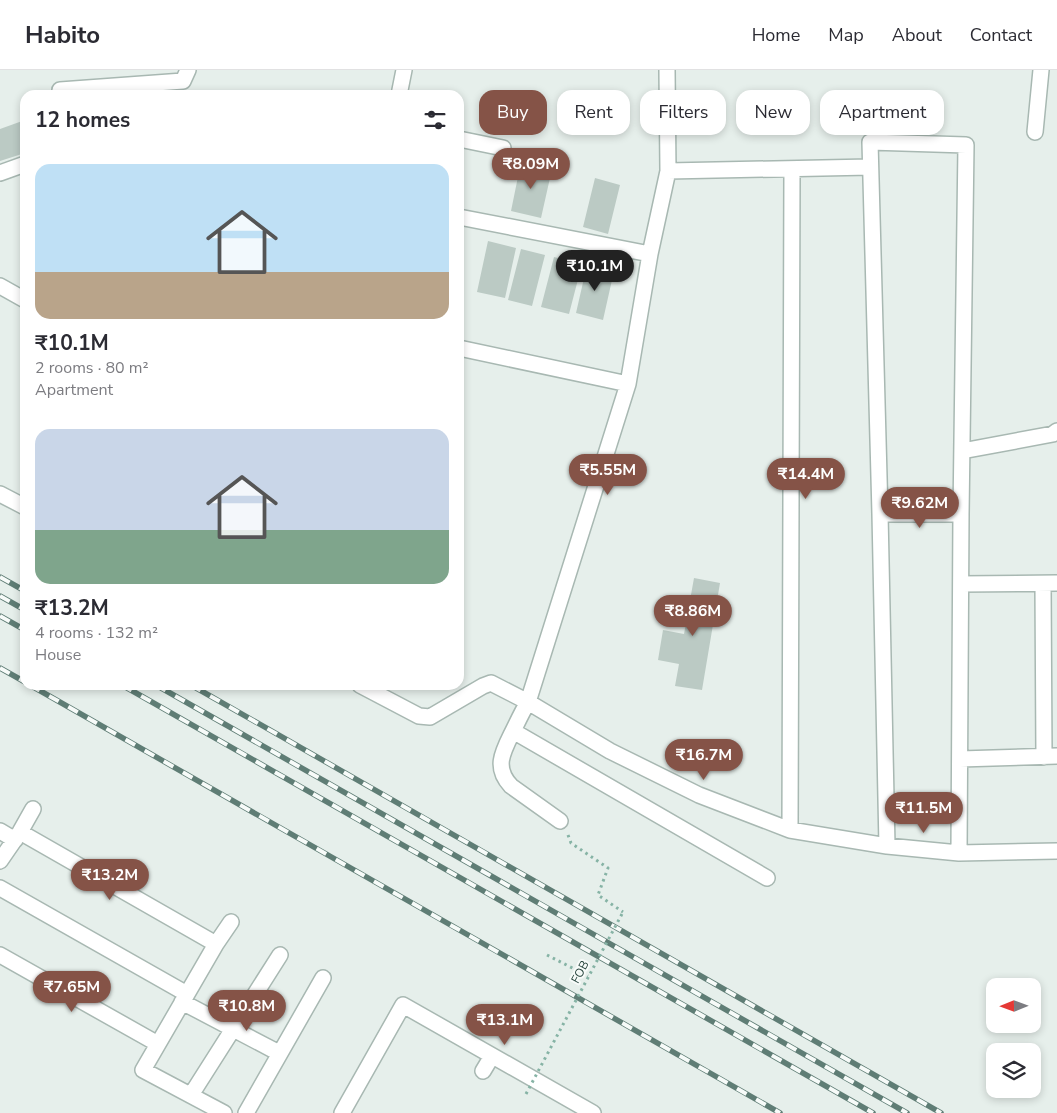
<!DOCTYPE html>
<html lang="en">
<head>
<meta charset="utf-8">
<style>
	:root { --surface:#fff; --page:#f7f7f7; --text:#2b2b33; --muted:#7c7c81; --line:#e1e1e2; --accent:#855347 }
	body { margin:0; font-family:"Nunito Sans",sans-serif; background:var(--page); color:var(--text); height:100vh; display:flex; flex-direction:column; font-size:19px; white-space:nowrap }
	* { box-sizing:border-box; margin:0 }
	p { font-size:16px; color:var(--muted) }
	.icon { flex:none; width:28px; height:28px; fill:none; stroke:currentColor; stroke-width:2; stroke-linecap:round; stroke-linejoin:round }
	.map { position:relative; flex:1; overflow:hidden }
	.side { position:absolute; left:20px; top:20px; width:444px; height:600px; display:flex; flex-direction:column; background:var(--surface); border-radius:15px; box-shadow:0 2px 8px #0003 }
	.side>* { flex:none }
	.banner { position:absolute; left:479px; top:20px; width:475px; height:45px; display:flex; gap:10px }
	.needle { width:32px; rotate:269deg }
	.buttons { position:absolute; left:986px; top:908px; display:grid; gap:10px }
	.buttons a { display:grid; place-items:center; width:55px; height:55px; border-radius:10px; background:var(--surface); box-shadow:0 2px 8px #0003; font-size:25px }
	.price { position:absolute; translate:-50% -42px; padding:0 11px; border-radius:18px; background:var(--accent); color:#fff; font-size:16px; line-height:32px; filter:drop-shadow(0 1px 2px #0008) }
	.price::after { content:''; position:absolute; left:50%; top:30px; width:15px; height:11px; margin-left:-8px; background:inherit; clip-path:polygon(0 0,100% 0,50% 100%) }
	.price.current { background:#222; color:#fff }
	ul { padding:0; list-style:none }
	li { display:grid; align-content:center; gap:10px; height:265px; padding:0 15px }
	li span { display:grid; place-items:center; height:155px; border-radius:15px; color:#555 }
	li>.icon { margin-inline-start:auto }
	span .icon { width:90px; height:90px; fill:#fffc; stroke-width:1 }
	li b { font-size:21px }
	h2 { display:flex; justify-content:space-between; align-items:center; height:60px; padding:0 15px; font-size:21px }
	.chip { padding:0 18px; border-radius:15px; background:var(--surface); box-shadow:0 2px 8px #0003; font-size:18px; line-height:45px }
	.chip.current { background:var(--accent); color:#fff }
	header { display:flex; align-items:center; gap:30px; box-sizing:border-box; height:70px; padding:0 25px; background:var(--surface); border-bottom:1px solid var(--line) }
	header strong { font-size:24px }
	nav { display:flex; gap:28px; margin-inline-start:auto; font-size:18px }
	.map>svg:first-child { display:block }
</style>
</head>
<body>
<header>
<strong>Habito</strong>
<nav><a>Home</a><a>Map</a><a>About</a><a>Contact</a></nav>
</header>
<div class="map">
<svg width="1057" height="1043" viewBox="0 0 1057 1043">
	<rect width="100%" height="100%" fill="#e6efeb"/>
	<path fill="#bbcac4" d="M116 21 150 24V25H115Z
		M25 50V83L0 91V59Z
		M521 92 552 99 541 148 511 141Z
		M595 108 620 115 608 164 583 157Z
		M488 171 516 178 505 228 477 222Z
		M521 179 545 185 532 236 508 230Z
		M554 187 582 194 569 244 541 237Z
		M587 195 614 201 603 250 576 243Z
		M694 508 720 513 702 620 675 616 679 594 658 590 663 560 684 564Z"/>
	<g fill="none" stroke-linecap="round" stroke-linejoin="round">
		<g stroke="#a8b8b2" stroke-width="18">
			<path id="minor" d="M60 25V20L183 11 188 0
				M399 25 404 0
				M1035 62 1041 0
				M459 69 503 78
				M668 101 870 97
				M0 103 25 94
				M459 147 650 184
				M0 216 25 230
				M459 278 628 314
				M962 381 1053 364 1057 361
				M0 424 25 437
				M880 444H961
				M961 514 1057 513
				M1043 514 1044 687
				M360 615 419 646 430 647 483 616 491 613 528 632 628 314 650 184 668 101 667 0
				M513 661 767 808
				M960 689 1057 686
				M560 751 511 716C494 698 502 683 512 663 517 653 522 642 528 632L610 681 699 725 790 760 887 776 959 783 1057 781
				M790 760 792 100
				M0 761 15 770
				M20 762 216 874
				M887 776 880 444 870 72 966 75 961 444 959 783
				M0 791 20 762 33 739
				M0 818 187 924
				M0 885 158 974
				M182 932 279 983
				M483 1001 492 986
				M191 1025 280 885
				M224 1043 143 1000 216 874 231 852
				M246 1043 323 908
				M342 1043 403 935 593 1043"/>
		</g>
		<path stroke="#86b3a5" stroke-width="3" stroke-dasharray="2.5 4" stroke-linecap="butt" d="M568 765 571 773 608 798 598 825 623 842
			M547 885 588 906"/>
		<use href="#minor" stroke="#fff" stroke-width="15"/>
		<g stroke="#5f7d75" stroke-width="5.5">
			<path id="rail" d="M0 507 25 521
				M0 526 25 540
				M0 546 25 560
				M0 598 25 612
				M30 615 780 1043
				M122 615 873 1043
				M156 615 907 1043
				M191 615 941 1043"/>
		</g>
		<use href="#rail" stroke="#f7fbf9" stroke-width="4" stroke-dasharray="11" stroke-linecap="butt"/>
		<path stroke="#86b3a5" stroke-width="3" stroke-dasharray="2.5 4" stroke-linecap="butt" d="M526 1024 623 842"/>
	</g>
	<g text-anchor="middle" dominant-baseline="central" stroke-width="4" stroke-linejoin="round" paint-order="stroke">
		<g font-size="12" fill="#24423a" stroke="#f7fbf9">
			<text transform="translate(580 902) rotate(-62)">FOB</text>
		</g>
	</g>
</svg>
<div class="buttons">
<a><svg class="needle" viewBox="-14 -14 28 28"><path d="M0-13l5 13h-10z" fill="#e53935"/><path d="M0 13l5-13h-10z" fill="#7c7c81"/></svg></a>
<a><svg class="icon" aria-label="layers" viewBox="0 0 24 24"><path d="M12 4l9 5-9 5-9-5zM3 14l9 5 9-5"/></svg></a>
</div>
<b class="price" style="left:531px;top:120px">₹8.09M</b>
<b class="price current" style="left:595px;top:222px">₹10.1M</b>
<b class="price" style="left:608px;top:426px">₹5.55M</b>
<b class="price" style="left:806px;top:430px">₹14.4M</b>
<b class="price" style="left:920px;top:459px">₹9.62M</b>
<b class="price" style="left:693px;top:567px">₹8.86M</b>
<b class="price" style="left:704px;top:711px">₹16.7M</b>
<b class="price" style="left:924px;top:764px">₹11.5M</b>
<b class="price" style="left:110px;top:831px">₹13.2M</b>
<b class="price" style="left:72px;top:943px">₹7.65M</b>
<b class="price" style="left:247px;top:962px">₹10.8M</b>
<b class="price" style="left:505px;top:976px">₹13.1M</b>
<div class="banner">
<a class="chip current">Buy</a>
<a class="chip">Rent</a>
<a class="chip">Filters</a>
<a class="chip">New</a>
<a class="chip">Apartment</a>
</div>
<section class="side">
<h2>12 homes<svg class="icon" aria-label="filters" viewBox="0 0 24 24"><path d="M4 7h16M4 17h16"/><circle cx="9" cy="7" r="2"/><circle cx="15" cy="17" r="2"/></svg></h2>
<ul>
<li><span style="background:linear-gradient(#bfe0f5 70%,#b9a48a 0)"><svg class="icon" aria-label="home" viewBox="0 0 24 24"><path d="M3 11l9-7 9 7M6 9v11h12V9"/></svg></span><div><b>₹10.1M</b><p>2 rooms · 80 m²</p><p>Apartment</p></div></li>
<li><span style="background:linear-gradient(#c9d6e8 65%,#7fa58c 0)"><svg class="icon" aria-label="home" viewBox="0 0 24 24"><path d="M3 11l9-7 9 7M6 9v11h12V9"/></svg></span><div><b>₹13.2M</b><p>4 rooms · 132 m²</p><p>House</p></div></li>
</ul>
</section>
</div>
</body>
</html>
